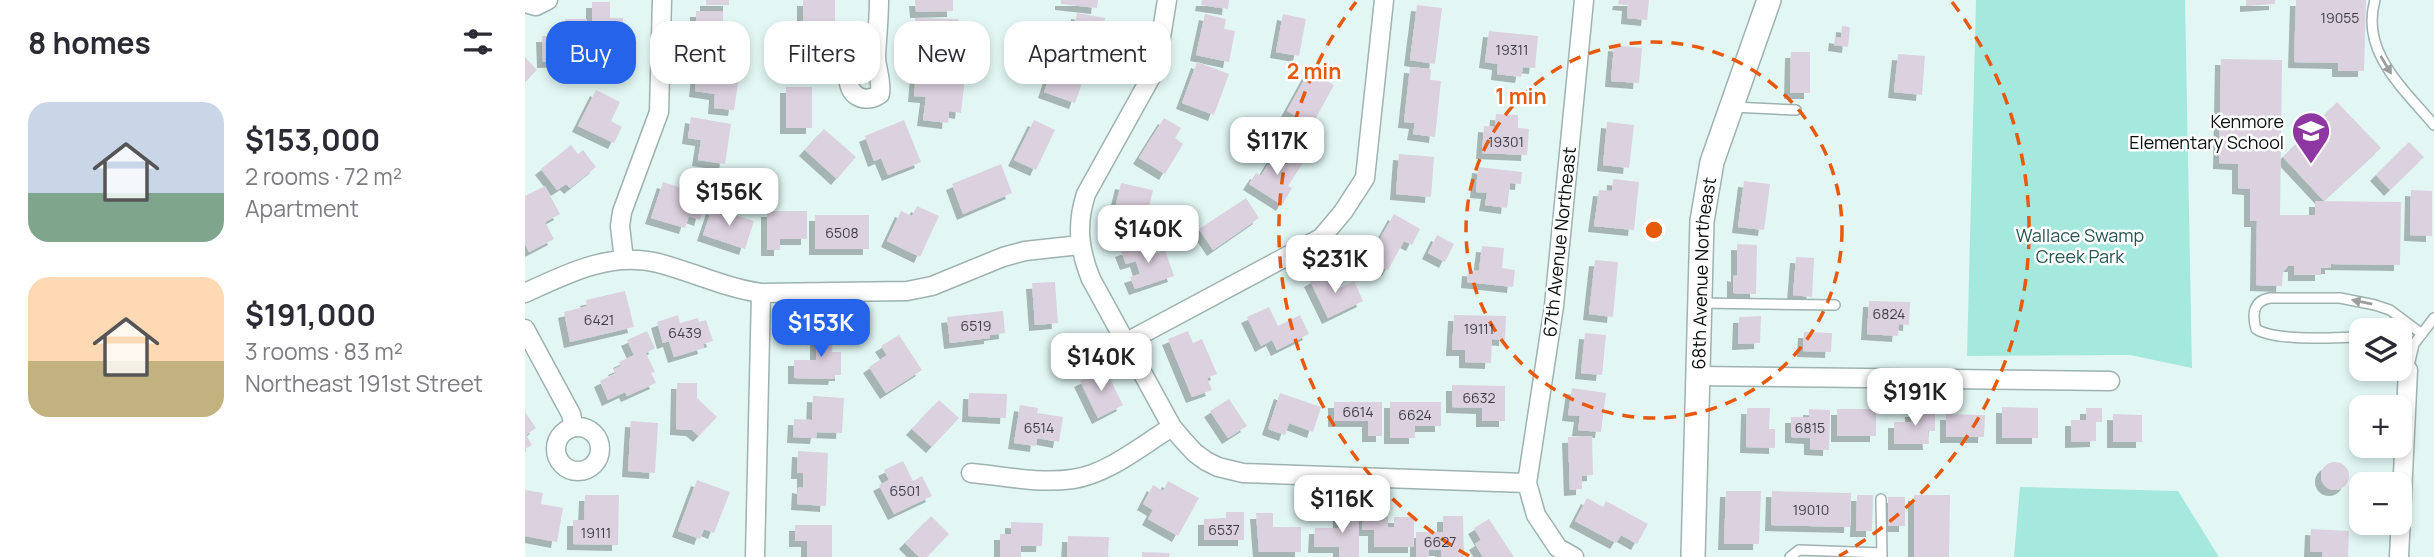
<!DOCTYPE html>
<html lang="en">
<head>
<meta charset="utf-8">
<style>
	:root { --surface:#fff; --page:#f2f2f3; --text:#2b2b33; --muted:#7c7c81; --accent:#2563eb }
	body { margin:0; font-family:Manrope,sans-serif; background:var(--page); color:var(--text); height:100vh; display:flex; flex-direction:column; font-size:26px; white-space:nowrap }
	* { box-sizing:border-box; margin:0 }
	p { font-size:23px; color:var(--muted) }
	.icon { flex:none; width:38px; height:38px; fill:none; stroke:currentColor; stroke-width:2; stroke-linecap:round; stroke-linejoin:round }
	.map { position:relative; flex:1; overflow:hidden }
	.drawer { display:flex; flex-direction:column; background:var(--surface); width:525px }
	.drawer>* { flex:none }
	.guide { position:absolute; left:21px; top:21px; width:665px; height:63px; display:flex; gap:14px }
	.buttons { position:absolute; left:1824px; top:318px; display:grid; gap:14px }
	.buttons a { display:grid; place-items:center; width:63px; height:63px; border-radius:14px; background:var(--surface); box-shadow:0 4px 10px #0003; font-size:35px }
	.price { position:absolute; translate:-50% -60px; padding:0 16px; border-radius:14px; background:#fff; color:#222; font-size:23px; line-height:46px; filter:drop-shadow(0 2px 4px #0008) }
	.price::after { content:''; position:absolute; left:50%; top:42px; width:21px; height:16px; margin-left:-10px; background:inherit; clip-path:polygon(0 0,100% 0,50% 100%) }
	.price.current { background:var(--accent); color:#fff }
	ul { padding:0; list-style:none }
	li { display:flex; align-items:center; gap:21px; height:175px; padding:0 28px }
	li span { display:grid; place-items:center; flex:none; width:196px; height:140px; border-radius:21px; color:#555 }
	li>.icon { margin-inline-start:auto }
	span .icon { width:84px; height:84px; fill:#fffc; stroke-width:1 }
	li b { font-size:30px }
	h2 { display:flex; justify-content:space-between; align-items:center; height:84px; padding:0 28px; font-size:30px }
	.chip { padding:0 24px; border-radius:21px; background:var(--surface); box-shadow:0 4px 10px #0003; font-size:24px; line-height:63px }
	.chip.current { background:var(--accent); color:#fff }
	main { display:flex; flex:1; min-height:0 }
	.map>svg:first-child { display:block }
</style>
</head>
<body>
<main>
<section class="drawer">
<h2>8 homes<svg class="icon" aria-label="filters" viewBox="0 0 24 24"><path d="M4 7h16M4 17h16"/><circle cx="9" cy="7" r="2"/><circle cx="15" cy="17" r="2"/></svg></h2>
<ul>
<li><span style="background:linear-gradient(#c9d6e8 65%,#7fa58c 0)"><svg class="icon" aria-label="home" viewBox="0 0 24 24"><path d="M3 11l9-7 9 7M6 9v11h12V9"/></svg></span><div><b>$153,000</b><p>2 rooms · 72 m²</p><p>Apartment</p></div></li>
<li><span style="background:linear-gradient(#ffd9b3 60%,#c2b280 0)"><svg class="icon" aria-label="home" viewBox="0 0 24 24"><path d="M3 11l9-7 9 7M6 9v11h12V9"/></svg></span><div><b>$191,000</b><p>3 rooms · 83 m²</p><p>Northeast 191st Street</p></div></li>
</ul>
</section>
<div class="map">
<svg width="1909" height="557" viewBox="0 0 1909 557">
	<defs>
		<filter id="shadow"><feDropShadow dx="-6" dy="6" stdDeviation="0" flood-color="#0004"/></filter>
	</defs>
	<rect width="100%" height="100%" fill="#e2f7f4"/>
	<path fill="#a5e8de" d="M1451 0H1660L1667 368 1605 355 1442 356Z
		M1495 487 1653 491 1694 557H1489Z"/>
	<path fill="#dcd1df" filter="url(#shadow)" d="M181 0H204V5H181Z
		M278 0H310V28H278Z
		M390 0H428V11L391 12Z
		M536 0H573L572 8 536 4Z
		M677 0H704L703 9 676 5Z
		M1094 0H1124L1122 20 1102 18 1103 5 1093 4Z
		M1721 0H1750V4L1721 6Z
		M1771 0H1841L1839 71H1813V63L1769 62Z
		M67 2H85V18H98V34H103V43L87 42V47H74L75 40H67Z
		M892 5 917 8 910 64 885 60Z
		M171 11H198V22H211V55L184 54V33H171Z
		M552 13 580 18 574 54 545 49Z
		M680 14 701 19 699 29 710 31 704 62 671 55Z
		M758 14 781 19 774 56 751 52Z
		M390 18 433 19 432 57 411 56V44L389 43Z
		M40 19H62V61L18 62 17 36H30V41H40Z
		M1317 26 1325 27 1323 47 1309 45 1310 37 1316 38Z
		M964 31 1013 36 1010 68 998 67 996 77 972 74 973 64 960 62Z
		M264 36 295 38 293 78 261 76Z
		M1089 45 1117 48 1114 83 1086 81Z
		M1266 52H1285V93H1265Z
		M532 53 564 64 550 103 519 92Z
		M1373 54 1400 56 1397 95 1369 92Z
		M0 57 12 70 0 82Z
		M1696 59 1757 60 1755 215H1790V201L1876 202 1875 265 1806 264V268H1796V275H1769V266H1763L1758 272 1757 286 1731 285 1732 221H1725V189L1713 188V164L1694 163Z
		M672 62 704 74 689 115 657 103Z
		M173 64 215 70 209 110 189 108 190 94 170 91Z
		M885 67 906 69 905 80 916 81 910 137 888 134 890 123 879 122Z
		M784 71 809 85 787 125 762 111Z
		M391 73 440 78 436 113 424 111 423 123 398 120 401 97 389 96Z
		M261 87H287V128H261Z
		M71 90 95 102 86 121 97 127 89 143 53 126Z
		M1812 102 1856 148 1799 201 1758 157Z
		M971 114 993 115V128L1004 129 1002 155 957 153 959 126 970 127Z
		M166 117 206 124 200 164 173 160 176 140 163 138Z
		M639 118 656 128 650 138 658 144 640 174 614 158Z
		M379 120 396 162 363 175 356 158 349 161 340 136Z
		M509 120 530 130 511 170 489 160Z
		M1082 122 1109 125 1104 168 1078 165Z
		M299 129 331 157 312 179 280 150Z
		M1884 142 1899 157 1865 190 1851 175Z
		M46 145 53 154 58 150 71 167 45 188 41 184 32 190 16 169Z
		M753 148 778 163 763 186 767 188 757 205 724 184 731 173 736 176Z
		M874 154 909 157 906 197 871 194Z
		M476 164 487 193 438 214 427 184Z
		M953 167 997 172 996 184 985 183 982 208 960 205 962 193 951 192Z
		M1088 179 1114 182 1109 230 1069 226 1074 190 1087 191Z
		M1219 181 1245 184 1239 230 1213 227Z
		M138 182 182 196 175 220 164 216 160 228 126 218Z
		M596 183 628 190 620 224 609 222 606 234 585 229Z
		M20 186 35 214 20 222 29 239 4 252 0 244V196Z
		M1886 190 1907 191V236L1885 235Z
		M721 198 734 218 688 250 674 229Z
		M392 206 414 216 395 257 362 241 376 211 387 216Z
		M187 208 229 221 220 249 178 235Z
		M242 211H282V239H255V250H242Z
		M869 214 895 229 887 245 879 241 863 270 837 256 848 235 855 239Z
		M290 215H344V249H290Z
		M912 235 929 244 920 262 903 253Z
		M626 241 630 254 640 250 649 276 610 289 605 277 615 274 611 261 601 264 596 251Z
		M1212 244 1232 245 1231 294 1208 293V275L1212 276Z
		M957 246 979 248 977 268 990 270 988 287 942 282 943 270 954 271Z
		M1271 257 1289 258 1287 297 1268 295Z
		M1070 260 1093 262 1088 317 1064 314Z
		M802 272 810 290 829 281 838 301 803 318 785 281Z
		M530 282 533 323 510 325 507 283Z
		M100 291 109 327 45 342 39 312 62 306 61 300Z
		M1344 301 1385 302 1384 325 1374 324 1373 336 1342 334Z
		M744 307 753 326 775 315 784 334 752 350 747 340 736 346 722 317Z
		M478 311 480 333 465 335V338L425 343 422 317Z
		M153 315 155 323 173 318 174 322 181 320 188 341 178 344 179 348 149 357 144 341 138 343 132 322Z
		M929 315 981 316 980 340 967 339 966 363 940 362V350H927Z
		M1236 316 1235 343 1213 344 1214 317Z
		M291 328 308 329 307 352H316V375H310L309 379 269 378V360H291Z
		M122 331 130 348 121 353 130 372 126 373 131 383 102 396 100 392 83 400 75 381 91 373 89 369 96 366 94 362 109 355 102 340Z
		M663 331 668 343 677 339 692 374 682 378 687 390 667 397 643 339Z
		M1279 332 1307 333 1306 352 1278 351Z
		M1060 333 1081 335 1077 375 1056 373Z
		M374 335 397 370 361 393 344 367 362 355 356 346Z
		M580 369 598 405 573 418 555 381Z
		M152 383H172V398L192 417 174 436 167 430 151 429Z
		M927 385 980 386V421H957V408L927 407Z
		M1047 388 1081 393 1076 432 1053 430 1055 416 1043 415Z
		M444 393 482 394 481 418 443 416Z
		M755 393 796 407 788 432 764 423 760 435 743 429Z
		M288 396 319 398 317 433 292 432 291 438 268 437 269 419 287 420Z
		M704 399 722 426 703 438 685 411Z
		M414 400 434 418 407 447 387 429Z
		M809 402H857V436H843V421H809Z
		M865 402H916V426H890V438H865Z
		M495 405 513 408 512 413 538 417 534 442 512 438 511 446 489 443Z
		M1477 407 1513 408V438H1477Z
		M1222 408H1245L1244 429H1250V448L1221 447Z
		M1561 408H1577V422H1571V441L1546 442V420H1561Z
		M1284 409 1305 410 1304 450 1285 449V438L1266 437V417H1284Z
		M1312 409H1351V436H1312Z
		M1410 410V431H1403L1404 444H1369V422H1386V411Z
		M0 412 11 428 1 435 7 445 0 449Z
		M1421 414 1460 415 1459 437H1421Z
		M1588 414 1617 415V442H1588Z
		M106 421 133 423 130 473 103 471Z
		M1067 436 1068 475 1057 476V489L1045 490 1043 437Z
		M273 451 303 453 301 506 272 504 273 487 278 488V473H272Z
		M378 461 388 481 397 476 407 496 369 514 354 485 364 480 359 470Z
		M1796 476a14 14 0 1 1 28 0a14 14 0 1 1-28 0Z
		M172 480 205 492 189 533 179 529 175 539 153 531Z
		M643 481 674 498 653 536 623 519 628 510 618 504 628 485 638 491Z
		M0 490 18 493 16 504 38 508 32 542 0 536Z
		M1201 491H1236L1234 544H1199Z
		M1247 491 1326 493 1325 527 1246 525Z
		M60 495H94L93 545 48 544V520H59Z
		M1332 495H1348L1347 531H1331Z
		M1389 495H1425L1424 557H1389Z
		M1363 497H1380V526H1363Z
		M1062 498 1078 507 1081 501 1123 524 1112 544 1096 535 1091 543 1050 521Z
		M814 510H834V557H814V547H789L790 528H814Z
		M701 512H719V540H679V519L701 518Z
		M731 513H748V527H776V552H734Z
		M838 514H854V517H863V527H869V517H889V547H849V530H837Z
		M406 516 424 534 402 557H394L380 543Z
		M918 516H938L939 557H916V550H904V557H891V532H918Z
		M964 519 989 557H958L950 544 956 540 949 528Z
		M486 522 518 523 517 546H496V557H475V534H486Z
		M270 525H307V557H282V541H270Z
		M1786 529 1824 531 1823 557H1797L1798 552H1785Z
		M543 536 584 537 583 557H542Z
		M617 552 645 553 644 557H617Z"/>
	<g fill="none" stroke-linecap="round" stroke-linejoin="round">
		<g stroke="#9eb2af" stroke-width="12">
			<path id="service" d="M1850 0C1835 52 1879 89 1909 125
				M1208 107 1271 110
				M1176 303 1310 305
				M1836 337C1811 337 1751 342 1731 329 1727 314 1728 301 1745 298H1815L1850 305 1865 310 1897 334
				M1874 341 1889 344
				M1883 370 1889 344 1909 318
				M1356 499 1357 557
				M1265 557 1274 550 1357 553"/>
		</g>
		<g stroke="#9eb2af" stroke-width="21">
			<path id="minor" d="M642 0 633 56 626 77 561 194C551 225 554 249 566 279L647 427 658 440 670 453 681 461 693 467 718 473 1002 483
				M0 3 11 6 23 0
				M351 57 324 75C321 95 339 105 355 94 357 78 351 69 351 56 352 37 354 19 354 0
				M99 260 95 226 97 212 134 112 137 0
				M0 293C41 274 86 251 133 263 168 272 200 288 236 293L382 291 407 286 478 257 500 251 555 245
				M0 329 46 414 49 427
				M600 343 796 238 818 212 840 178 859 0
				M1171 376 1585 381
				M31 449a22 22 0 1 1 44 0a22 22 0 1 1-44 0Z
				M446 473C479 476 514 484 548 479 583 474 617 445 647 427
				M230 557 236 293
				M1049 557 1033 548 1011 515 1002 483 1029 306 1059 0
				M1874 557 1883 370"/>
		</g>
		<g stroke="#9eb2af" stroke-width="26">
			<g id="tertiary">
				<path id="s1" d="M1168 557 1177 221 1187 162 1244 0"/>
			</g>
		</g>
		<use href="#service" stroke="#fff" stroke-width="9"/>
		<use href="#minor" stroke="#fff" stroke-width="18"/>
		<use href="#tertiary" stroke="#fff" stroke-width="23"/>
	</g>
	<defs><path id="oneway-solid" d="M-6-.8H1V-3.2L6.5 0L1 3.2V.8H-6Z" transform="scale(1.75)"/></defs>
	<g fill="#9c9e9e">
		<use href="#oneway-solid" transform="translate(1861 65) rotate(59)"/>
		<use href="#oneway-solid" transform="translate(1837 302) rotate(-169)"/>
	</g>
	<g fill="none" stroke="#e8590c" stroke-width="3.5" stroke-dasharray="12 9">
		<circle cx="1129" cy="230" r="188"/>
		<path d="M944 556A375 375 0 0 1 831 2M1427 2A375 375 0 0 1 1314 556"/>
	</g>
	<defs>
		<g id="school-pin" transform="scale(2.0125)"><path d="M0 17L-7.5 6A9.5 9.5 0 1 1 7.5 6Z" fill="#8e36a2" stroke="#fff"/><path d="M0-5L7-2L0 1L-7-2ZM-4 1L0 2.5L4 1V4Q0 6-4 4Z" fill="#fff"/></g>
	</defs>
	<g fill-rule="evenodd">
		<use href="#school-pin" x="1786" y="131"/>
	</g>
	<g text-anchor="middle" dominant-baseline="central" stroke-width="5" stroke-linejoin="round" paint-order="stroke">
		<g font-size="14" fill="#3c3e41">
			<text x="1815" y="17">19055</text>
			<text x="987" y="49">19311</text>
			<text x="981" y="141">19301</text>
			<text x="317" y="232">6508</text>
			<text x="1364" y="313">6824</text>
			<text x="74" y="319">6421</text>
			<text x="451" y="325">6519</text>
			<text x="954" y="328">19111</text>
			<text x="160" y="332">6439</text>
			<text x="954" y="397">6632</text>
			<text x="833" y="411">6614</text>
			<text x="890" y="414">6624</text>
			<text x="514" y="427">6514</text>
			<text x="1285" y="427">6815</text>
			<text x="380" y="490">6501</text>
			<text x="1286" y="509">19010</text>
			<text x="699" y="529">6537</text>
			<text x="71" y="532">19111</text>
			<text x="915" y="541">6627</text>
		</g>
		<g font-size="18" fill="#070d0c" stroke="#fff" text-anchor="end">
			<text x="1759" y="121">Kenmore<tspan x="1759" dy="21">Elementary School</tspan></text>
		</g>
		<g font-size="18" fill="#275650" stroke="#fff">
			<text x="1555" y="235">Wallace Swamp<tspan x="1555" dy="21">Creek Park</tspan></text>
		</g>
		<g font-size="18" fill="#070d0c" stroke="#fff">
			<text transform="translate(1034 242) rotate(-84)">67th Avenue Northeast</text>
			<text stroke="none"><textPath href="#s1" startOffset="284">68th Avenue Northeast</textPath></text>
		</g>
	</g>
	<circle cx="1129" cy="230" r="10" fill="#e8590c" stroke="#fff" stroke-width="3.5"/>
	<g font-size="21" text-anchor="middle" font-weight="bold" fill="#e8590c" stroke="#fff" stroke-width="5" stroke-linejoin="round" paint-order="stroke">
		<text x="789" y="79">2 min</text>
		<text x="996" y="104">1 min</text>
	</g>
</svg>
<div class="buttons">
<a><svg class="icon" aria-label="layers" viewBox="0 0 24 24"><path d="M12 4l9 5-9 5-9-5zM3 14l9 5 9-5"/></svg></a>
<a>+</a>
<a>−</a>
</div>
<b class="price" style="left:752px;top:177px">$117K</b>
<b class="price" style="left:204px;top:228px">$156K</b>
<b class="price" style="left:623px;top:265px">$140K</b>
<b class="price" style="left:810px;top:295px">$231K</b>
<b class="price current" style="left:296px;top:359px">$153K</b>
<b class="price" style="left:576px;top:393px">$140K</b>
<b class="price" style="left:1390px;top:428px">$191K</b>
<b class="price" style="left:817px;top:535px">$116K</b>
<div class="guide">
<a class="chip current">Buy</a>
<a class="chip">Rent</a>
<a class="chip">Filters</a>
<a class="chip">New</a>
<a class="chip">Apartment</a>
</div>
</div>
</main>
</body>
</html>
